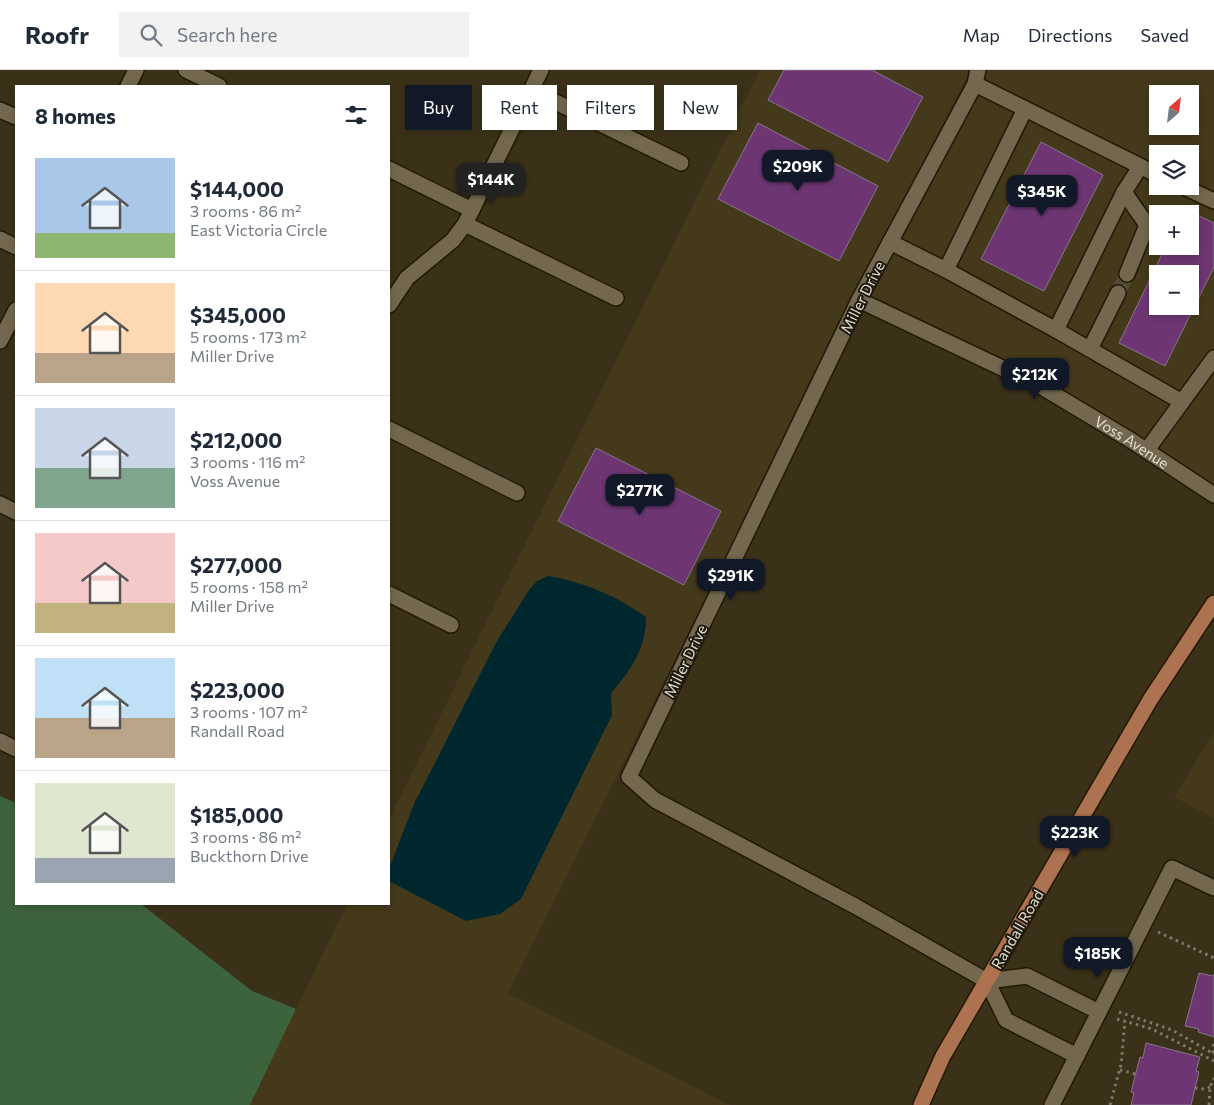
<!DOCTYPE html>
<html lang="en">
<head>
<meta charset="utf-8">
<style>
	:root { --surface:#fff; --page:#f2f2f3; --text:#1f2937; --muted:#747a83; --line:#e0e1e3; --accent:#111827 }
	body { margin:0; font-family:Commissioner,sans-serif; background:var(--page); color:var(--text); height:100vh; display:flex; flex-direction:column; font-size:19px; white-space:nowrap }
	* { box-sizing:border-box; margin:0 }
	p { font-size:16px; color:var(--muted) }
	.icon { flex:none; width:28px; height:28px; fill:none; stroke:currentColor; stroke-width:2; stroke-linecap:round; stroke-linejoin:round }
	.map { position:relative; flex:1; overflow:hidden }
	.panel { position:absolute; left:15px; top:15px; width:375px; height:820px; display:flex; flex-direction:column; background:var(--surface); border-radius:0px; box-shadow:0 2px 8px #0003 }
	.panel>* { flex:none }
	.hud { position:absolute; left:405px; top:15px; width:475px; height:45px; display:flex; gap:10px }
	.needle { width:32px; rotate:28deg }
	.controls { position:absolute; left:1149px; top:15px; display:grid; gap:10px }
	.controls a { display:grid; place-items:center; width:50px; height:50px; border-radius:0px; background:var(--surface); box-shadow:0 2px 8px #0003; font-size:25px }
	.price { position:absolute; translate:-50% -42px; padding:0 11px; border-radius:10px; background:var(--accent); color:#fff; font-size:16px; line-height:32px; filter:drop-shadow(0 1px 2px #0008) }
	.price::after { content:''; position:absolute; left:50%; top:30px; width:15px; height:11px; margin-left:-8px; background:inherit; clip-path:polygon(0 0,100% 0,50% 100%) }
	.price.current { background:#222; color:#fff }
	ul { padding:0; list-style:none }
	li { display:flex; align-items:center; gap:15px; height:125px; padding:0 20px }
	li+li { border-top:1px solid var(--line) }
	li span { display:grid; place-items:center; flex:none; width:140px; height:100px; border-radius:0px; color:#555 }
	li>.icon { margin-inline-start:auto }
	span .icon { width:60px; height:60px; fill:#fffc; stroke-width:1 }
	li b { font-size:21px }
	h2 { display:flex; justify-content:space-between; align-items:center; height:60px; padding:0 20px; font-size:21px }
	.pill { padding:0 18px; border-radius:0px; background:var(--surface); box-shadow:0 2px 8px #0003; font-size:18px; line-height:45px }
	.pill.current { background:var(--accent); color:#fff }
	header { display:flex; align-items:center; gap:30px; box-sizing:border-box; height:70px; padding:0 25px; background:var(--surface); border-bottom:1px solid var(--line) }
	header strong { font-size:24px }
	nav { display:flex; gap:28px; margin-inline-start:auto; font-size:18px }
	.search { width:350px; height:45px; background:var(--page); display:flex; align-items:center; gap:12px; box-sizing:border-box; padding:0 18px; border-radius:0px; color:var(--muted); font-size:19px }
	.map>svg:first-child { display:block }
</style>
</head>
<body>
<header>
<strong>Roofr</strong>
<div class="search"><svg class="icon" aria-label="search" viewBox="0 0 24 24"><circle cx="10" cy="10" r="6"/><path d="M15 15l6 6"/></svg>Search here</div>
<nav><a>Map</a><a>Directions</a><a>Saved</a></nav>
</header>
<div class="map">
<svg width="1214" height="1035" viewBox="0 0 1214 1035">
	<rect width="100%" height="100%" fill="#3b3119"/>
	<path fill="#45391b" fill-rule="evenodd" d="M760 0H970L508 923 730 1035H250L347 834H389V749Z
		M988 0H1214V420L868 225 978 23ZM1158 24H1190V56H1158ZM1158 84H1190V116H1158ZM1158 144H1190V176H1158ZM1158 204H1190V236H1158Z
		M1214 662V748L1174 727Z"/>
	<path fill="#3d633c" d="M0 726 16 733V834H141L252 921 296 939 250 1035H0Z"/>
	<path fill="#00272e" d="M548 506C586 513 615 525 646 547 647 576 630 602 611 623L612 645 521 829 500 844 466 851 389 811V799L414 734 497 571 529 520 537 511Z"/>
	<path fill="#6d3673" stroke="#88748a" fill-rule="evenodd" d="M784 0H872L923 27 888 92 768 30Z
		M758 53 878 116 839 191 718 129Z
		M1041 72 1103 105 1044 221 981 189Z
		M1185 139 1214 153V197L1165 296 1119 273 1166 176H1190V144H1182ZM1158 204H1190V236H1158Z
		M596 378 721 441 684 515 558 451Z
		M1199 903 1213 906 1214 904V967L1198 962 1199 959 1185 956Z
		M1146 973 1200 987 1196 1001 1199 1002 1191 1035H1131L1134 1023 1131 1022 1140 987 1143 988Z"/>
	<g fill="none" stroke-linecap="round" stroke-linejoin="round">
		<path stroke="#544b34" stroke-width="15" stroke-dasharray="15 8" stroke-linecap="butt" d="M1118 223 1127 204"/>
		<g stroke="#221902" stroke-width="18">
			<g id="minor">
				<path d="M186 0 219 16"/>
				<path d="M978 0 975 14 859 230 629 707 655 730 855 836 987 911"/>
				<path d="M975 14 1158 105"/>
				<path d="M128 16 136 0"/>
				<path d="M531 20 681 93"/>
				<path d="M0 40 16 47"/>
				<path d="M389 99 472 140"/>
				<path d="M1182 116 1214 131"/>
				<path d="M1124 122 1147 155 1127 204"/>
				<path d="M465 154 616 228"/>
				<path d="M0 169 16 177"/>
				<path d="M890 172 946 200 1025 39"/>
				<path d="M946 200 1056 260 1124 122 1140 97"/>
				<path id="s1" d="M859 230 1042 317 1132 371 1214 425"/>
				<path d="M389 235 407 208 453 170 465 154 541 0"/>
				<path d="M1056 260 1182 332"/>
				<path d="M0 271 16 240"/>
				<path d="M1090 279 1118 223"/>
				<path d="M389 359 517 423"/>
				<path d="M1147 380 1214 288"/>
				<path d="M0 434 16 442"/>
				<path d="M389 524 451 555"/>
				<path d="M0 671 16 679"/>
				<path d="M987 911 1006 950 1077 986"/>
				<path d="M987 911 1027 906 1099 942"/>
				<path d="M1052 1035 1172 798 1214 818"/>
			</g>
		</g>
		<g stroke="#221902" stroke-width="18">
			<path id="major" d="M921 1035 943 986 1150 630 1214 533"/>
		</g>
		<path stroke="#817865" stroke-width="3" stroke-dasharray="2.5 4" stroke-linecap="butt" d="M1158 862 1214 888
			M1119 942 1172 960 1214 984
			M1117 949 1152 959 1214 991
			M1213 983 1214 971
			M1120 1000 1135 1004
			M1195 1018 1205 1019 1210 1017
			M1110 1035 1121 995 1125 951
			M1209 1035 1210 1017 1214 1008"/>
		<use href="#minor" stroke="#73684f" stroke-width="15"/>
		<use href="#major" stroke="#ad7250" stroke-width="15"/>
	</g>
	<g text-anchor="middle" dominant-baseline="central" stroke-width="4" stroke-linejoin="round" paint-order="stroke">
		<g font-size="15" fill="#e2dcce" stroke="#1e190f">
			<text transform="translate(862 227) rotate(-63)">Miller Drive</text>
			<text stroke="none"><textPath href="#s1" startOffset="308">Voss Avenue</textPath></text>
			<text transform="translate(685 591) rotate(-64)">Miller Drive</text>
			<text transform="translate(1017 859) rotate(-60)">Randall Road</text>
		</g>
	</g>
</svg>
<div class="controls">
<a><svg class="needle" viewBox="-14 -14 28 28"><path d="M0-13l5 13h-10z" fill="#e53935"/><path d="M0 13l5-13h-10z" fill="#747a83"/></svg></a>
<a><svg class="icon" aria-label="layers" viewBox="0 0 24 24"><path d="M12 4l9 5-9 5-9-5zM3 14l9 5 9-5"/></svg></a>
<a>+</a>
<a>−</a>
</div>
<b class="price" style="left:798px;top:122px">$209K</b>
<b class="price current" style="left:491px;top:135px">$144K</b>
<b class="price" style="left:1042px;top:147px">$345K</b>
<b class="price" style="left:1035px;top:330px">$212K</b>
<b class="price" style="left:640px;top:446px">$277K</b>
<b class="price" style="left:731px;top:531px">$291K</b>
<b class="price" style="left:1075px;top:788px">$223K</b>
<b class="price" style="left:1098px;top:909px">$185K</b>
<div class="hud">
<a class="pill current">Buy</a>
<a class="pill">Rent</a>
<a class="pill">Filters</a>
<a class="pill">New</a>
</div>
<section class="panel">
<h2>8 homes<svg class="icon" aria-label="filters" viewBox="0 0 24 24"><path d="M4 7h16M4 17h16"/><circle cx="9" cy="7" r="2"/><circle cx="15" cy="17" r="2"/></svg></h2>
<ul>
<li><span style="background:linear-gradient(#a9c7e8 75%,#8fb573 0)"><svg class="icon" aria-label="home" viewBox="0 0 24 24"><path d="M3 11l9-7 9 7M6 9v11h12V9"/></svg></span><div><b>$144,000</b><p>3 rooms · 86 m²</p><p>East Victoria Circle</p></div></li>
<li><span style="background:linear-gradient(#ffd9b3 70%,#b9a48a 0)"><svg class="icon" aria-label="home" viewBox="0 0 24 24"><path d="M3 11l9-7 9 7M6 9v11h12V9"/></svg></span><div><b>$345,000</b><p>5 rooms · 173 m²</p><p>Miller Drive</p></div></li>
<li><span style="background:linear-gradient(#c9d6e8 60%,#7fa58c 0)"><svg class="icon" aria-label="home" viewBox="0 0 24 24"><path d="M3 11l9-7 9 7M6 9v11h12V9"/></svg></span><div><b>$212,000</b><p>3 rooms · 116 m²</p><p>Voss Avenue</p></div></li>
<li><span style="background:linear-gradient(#f6c9c9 70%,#c2b280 0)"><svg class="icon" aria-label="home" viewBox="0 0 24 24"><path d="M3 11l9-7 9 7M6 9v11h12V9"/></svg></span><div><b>$277,000</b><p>5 rooms · 158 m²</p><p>Miller Drive</p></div></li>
<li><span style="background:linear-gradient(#bfe0f5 60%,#b9a48a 0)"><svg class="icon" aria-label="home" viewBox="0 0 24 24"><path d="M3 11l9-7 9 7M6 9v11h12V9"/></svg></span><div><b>$223,000</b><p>3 rooms · 107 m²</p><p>Randall Road</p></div></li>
<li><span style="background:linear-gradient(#dfe7d0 75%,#9aa5b1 0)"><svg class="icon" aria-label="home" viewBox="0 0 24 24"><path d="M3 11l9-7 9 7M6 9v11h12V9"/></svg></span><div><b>$185,000</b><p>3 rooms · 86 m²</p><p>Buckthorn Drive</p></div></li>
</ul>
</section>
</div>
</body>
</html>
